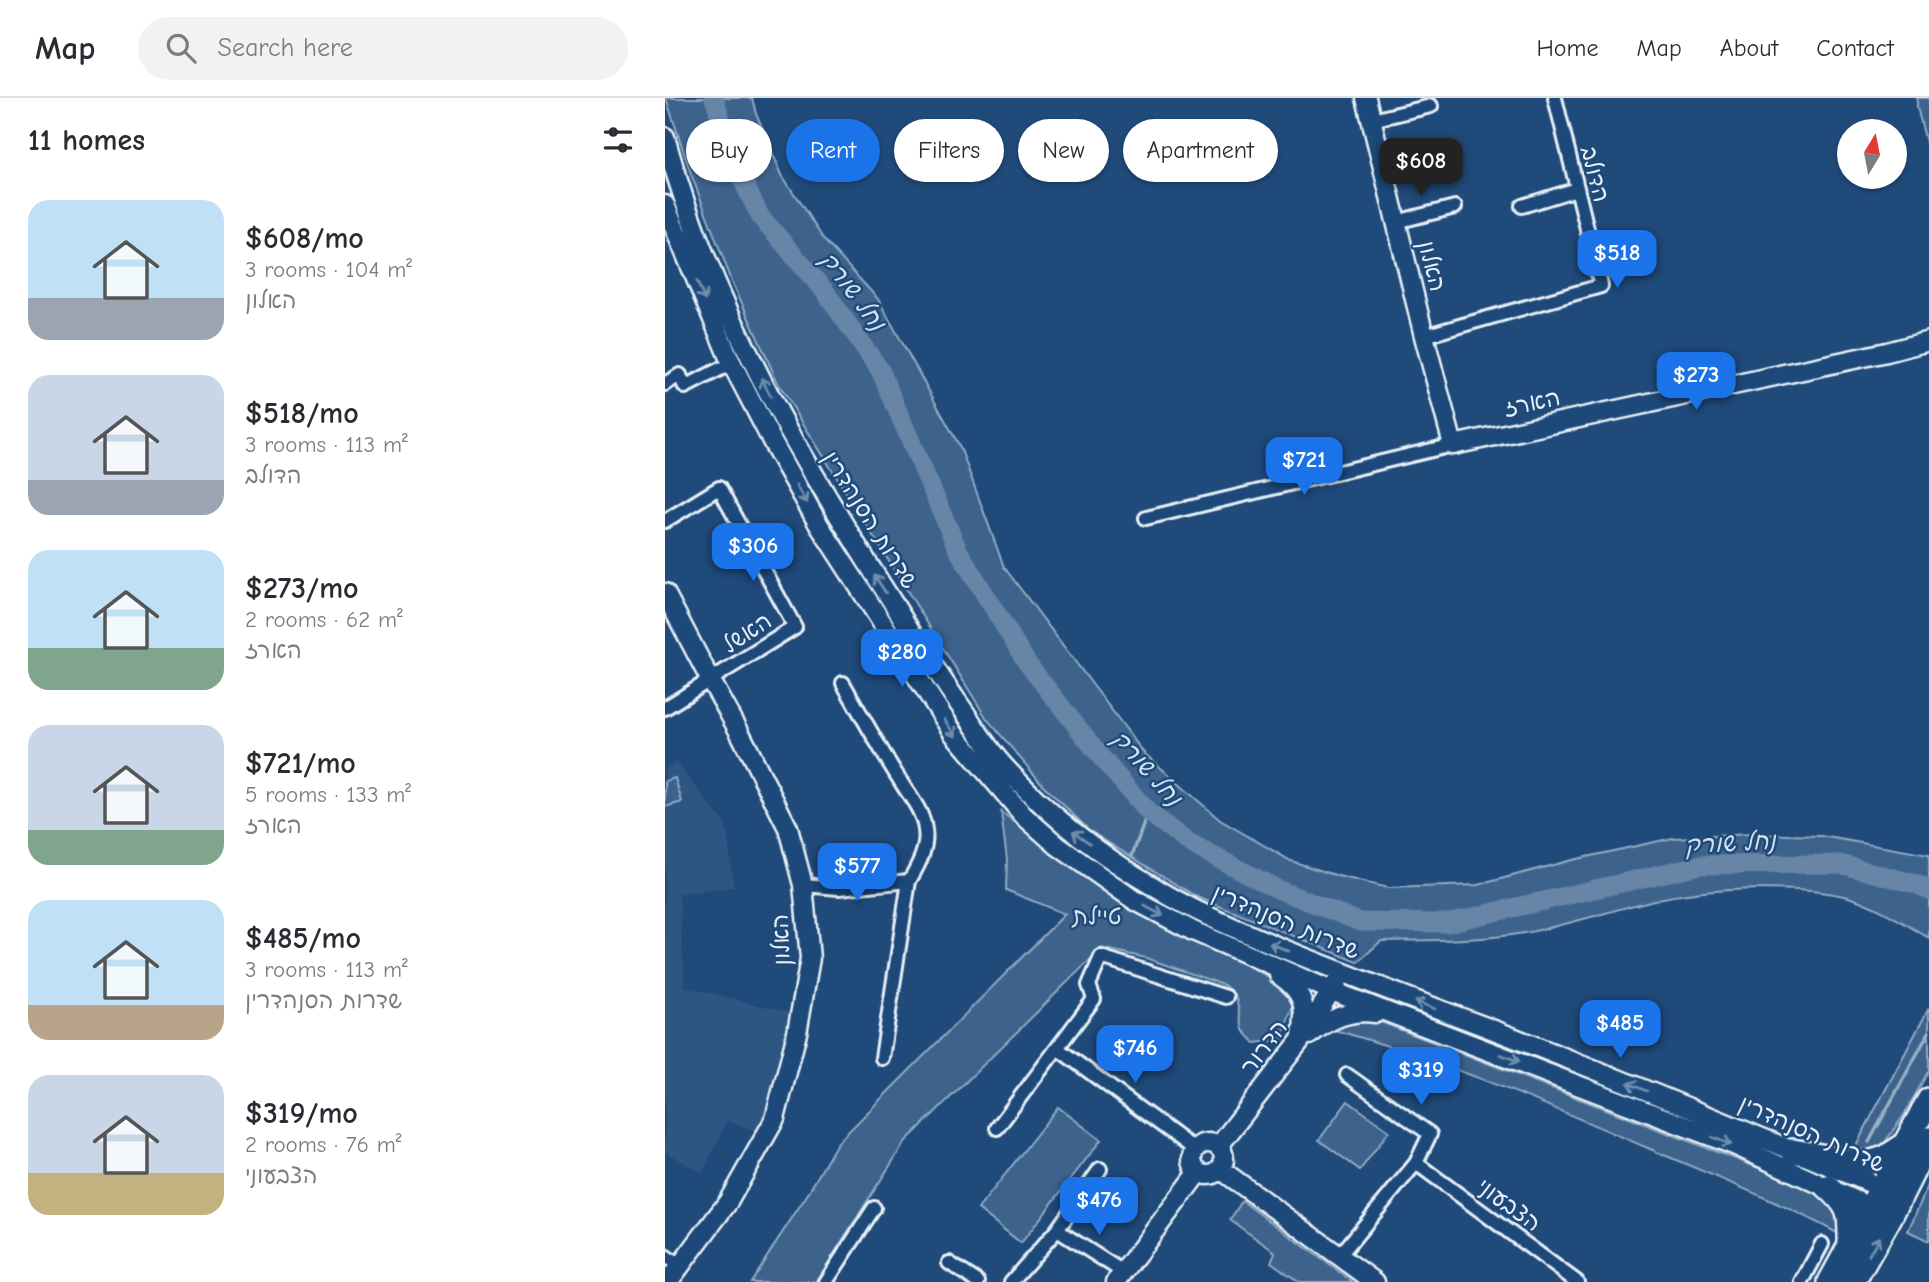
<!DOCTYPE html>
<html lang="en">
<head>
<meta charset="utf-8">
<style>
	:root { --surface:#fff; --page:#f2f2f3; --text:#2b2b33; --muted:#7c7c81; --line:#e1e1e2; --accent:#1a73e8 }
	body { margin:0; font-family:"Comic Neue","Playpen Sans Hebrew",sans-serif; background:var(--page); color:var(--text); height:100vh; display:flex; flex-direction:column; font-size:26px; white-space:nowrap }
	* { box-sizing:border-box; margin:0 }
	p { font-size:23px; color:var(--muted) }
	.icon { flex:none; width:38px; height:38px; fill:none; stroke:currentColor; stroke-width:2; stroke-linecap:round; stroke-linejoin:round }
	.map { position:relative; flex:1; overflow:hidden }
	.sheet { display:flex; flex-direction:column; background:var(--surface); width:665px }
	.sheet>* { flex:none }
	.top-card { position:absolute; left:21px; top:21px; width:665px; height:63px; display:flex; gap:14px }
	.needle { width:46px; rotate:10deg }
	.tools { position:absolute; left:1172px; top:21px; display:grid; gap:14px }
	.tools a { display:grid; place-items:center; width:70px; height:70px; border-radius:50%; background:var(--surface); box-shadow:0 2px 5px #0004; font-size:35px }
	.price { position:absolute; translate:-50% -60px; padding:0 16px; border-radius:14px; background:var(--accent); color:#fff; font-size:23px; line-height:46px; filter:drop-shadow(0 2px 4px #0008) }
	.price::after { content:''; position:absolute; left:50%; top:42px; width:21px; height:16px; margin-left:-10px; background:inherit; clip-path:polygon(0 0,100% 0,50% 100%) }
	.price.selected { background:#222; color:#fff }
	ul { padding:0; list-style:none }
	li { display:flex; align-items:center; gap:21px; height:175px; padding:0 28px }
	li span { display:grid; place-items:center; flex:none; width:196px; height:140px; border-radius:21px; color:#555 }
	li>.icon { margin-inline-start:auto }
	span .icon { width:84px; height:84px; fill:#fffc; stroke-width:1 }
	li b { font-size:30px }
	h2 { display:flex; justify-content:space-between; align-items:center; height:84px; padding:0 28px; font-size:30px }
	.pill { padding:0 24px; border-radius:32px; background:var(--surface); box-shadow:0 2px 5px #0004; font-size:24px; line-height:63px }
	.pill.selected { background:var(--accent); color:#fff }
	header { display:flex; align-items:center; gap:42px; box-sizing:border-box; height:98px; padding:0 35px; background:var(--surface); border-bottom:2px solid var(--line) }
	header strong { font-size:33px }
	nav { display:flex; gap:38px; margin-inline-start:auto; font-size:24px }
	.search { width:490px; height:63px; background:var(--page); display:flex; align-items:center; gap:18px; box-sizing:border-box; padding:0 24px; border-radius:38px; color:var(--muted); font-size:26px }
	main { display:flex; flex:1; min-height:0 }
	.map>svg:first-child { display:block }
</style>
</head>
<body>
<header>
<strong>Map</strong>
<div class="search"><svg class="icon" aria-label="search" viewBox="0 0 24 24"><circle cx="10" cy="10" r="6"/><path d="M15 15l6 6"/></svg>Search here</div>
<nav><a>Home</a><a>Map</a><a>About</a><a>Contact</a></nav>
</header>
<main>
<section class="sheet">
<h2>11 homes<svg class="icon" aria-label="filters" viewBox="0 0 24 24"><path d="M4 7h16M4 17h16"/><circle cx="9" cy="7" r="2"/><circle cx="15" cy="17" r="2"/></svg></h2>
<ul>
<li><span style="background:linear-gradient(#bfe0f5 70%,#9aa5b1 0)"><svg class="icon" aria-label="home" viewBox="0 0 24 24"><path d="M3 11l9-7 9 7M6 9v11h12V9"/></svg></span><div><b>$608/mo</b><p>3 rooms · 104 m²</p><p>האלון</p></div></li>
<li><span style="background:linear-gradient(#c9d6e8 75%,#9aa5b1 0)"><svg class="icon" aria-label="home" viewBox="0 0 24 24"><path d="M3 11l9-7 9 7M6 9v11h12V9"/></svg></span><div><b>$518/mo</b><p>3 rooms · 113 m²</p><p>הדולב</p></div></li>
<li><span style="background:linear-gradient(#bfe0f5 70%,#7fa58c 0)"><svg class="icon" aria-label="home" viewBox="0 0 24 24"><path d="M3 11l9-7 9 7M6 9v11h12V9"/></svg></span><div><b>$273/mo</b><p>2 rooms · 62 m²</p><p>הארז</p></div></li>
<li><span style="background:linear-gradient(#c9d6e8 75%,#7fa58c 0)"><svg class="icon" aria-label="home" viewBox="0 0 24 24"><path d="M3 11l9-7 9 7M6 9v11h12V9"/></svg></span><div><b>$721/mo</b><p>5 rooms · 133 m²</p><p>הארז</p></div></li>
<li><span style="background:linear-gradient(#bfe0f5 75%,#b9a48a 0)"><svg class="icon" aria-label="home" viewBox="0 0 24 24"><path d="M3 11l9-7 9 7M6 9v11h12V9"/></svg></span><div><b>$485/mo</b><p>3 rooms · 113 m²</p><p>שדרות הסנהדרין</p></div></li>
<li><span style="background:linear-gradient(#c9d6e8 70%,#c2b280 0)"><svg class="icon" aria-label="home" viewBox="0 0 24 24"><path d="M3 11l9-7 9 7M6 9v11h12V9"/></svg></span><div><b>$319/mo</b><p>2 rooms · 76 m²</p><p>הצבעוני</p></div></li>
</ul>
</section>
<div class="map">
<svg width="1264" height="1184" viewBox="0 0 1264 1184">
	<rect width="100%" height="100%" fill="#1f4a7a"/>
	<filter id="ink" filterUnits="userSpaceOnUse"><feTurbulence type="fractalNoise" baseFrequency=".0143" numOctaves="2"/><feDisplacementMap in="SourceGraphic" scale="14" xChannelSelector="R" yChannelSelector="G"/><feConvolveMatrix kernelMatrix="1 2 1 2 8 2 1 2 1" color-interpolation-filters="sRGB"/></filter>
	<g filter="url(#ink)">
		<path fill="#2e5683" d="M11 664 61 727 69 789 14 796 20 889 126 915 127 926 106 1015 93 1035 63 1022 37 1075 0 1054V671Z"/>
		<path fill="#3c628c" stroke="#92aac2" stroke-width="2" d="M1 0H87L91 16 117 77 159 142 213 201 295 349 339 469 479 655 555 722 626 763 673 778 723 790 813 787 907 762 1008 740 1086 736 1157 738 1264 757V840C1239 825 1211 807 1183 799 1134 787 1048 790 998 800 952 810 906 827 859 835 812 843 764 842 716 843L693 864 532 799 426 734 378 687 322 621 113 285 67 183 26 76Z
			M1252 0H1264V56L1252 9Z
			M10 680 17 704 0 709V683Z
			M336 714 415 771 509 829 604 879 629 904 616 942 590 945 578 932 571 899 559 887 481 860 437 850 240 1044 151 1184H85L142 1097 172 1045 400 816 341 792 342 762Z
			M1264 910V972L1239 1017 1213 1054 1187 1055Z
			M700 918 1104 1074 1162 1099 1178 1118 1174 1136C1113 1103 1048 1078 985 1051 881 1006 775 961 666 931Z
			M683 1003 724 1033 695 1072 654 1042Z
			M393 1009 436 1042 356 1145 313 1111Z
			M1264 1085V1143L1243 1133Z
			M577 1103 688 1184H634L606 1164 610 1154 565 1122Z"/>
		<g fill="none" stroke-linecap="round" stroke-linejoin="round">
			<path stroke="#9ab0c7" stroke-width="3.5" d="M467 758 483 714
				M1204 1044 1264 934"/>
			<path stroke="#6685a7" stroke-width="19" d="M49 0 70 67 95 118 159 192 215 272 293 452 362 565 435 658 483 714 525 746 612 791 695 824 782 825 1035 767 1175 766 1251 786 1264 792"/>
			<g stroke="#e8f1f8" stroke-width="18">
				<path id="street" d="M707 22 766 8
					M857 108 912 91
					M731 124 790 109
					M759 238 936 188 890 0
					M0 286 15 277 20 289 59 269
					M481 420 788 347
					M0 423 54 390 130 529 0 610
					M178 585C197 618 215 651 236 684 245 699 258 713 260 732 263 750 253 768 244 783L217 960
					M138 787 174 790 244 783
					M392 950 529 1051
					M682 977 765 1036 751 1065
					M332 1030 429 901 424 887 436 859 561 899
					M392 1132 458 1174
					M675 1157 751 1065 912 1184
					M0 1158 15 1168
					M284 1165 313 1184
					M161 1184 209 1110
					M346 1184 392 1132 435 1071
					M1137 1184 1157 1146"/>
			</g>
			<g stroke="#e8f1f8" stroke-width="23">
				<path id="secondary" d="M701 0 759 238 788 347 1222 254 1264 243
					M0 39C46 208 134 358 228 505 252 544 277 582 303 619 314 635 325 653 338 667 382 716 435 757 491 790 529 814 572 831 614 849 685 878 757 905 829 932 959 982 1088 1036 1217 1090L1222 1099
					M0 107 65 262 108 345 154 427 289 636 359 718 393 748 469 802 528 833 667 893 1069 1047 1207 1110H1218
					M0 495 46 583 75 635 123 730 138 787 145 860 132 935 110 1021 63 1104 3 1184
					M614 877C639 894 642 908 637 937
					M644 937C665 921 684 911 711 915
					M527 1061a16 16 0 1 1 32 0a16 16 0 1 1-32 0Z
					M553 1049 635 943 672 884
					M555 1071 710 1184
					M451 1184 533 1075"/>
			</g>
			<g stroke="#e8f1f8" stroke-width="28">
				<path id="highway" d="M1128 1053 1200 1066 1220 1060 1238 1048
					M1163 1089C1187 1110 1185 1117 1185 1147
					M1165 1184 1264 1002
					M1188 1184 1225 1119 1264 1041"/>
			</g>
			<use href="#street" stroke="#1f4a7a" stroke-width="12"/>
			<use href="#secondary" stroke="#1f4a7a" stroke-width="18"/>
			<use href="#highway" stroke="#1f4a7a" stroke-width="23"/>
		</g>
		<defs><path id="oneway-shaft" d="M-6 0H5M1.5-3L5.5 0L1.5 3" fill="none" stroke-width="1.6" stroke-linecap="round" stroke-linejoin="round" transform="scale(1.75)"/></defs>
		<g stroke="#6f8dac">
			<use href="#oneway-shaft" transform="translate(36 193) rotate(67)"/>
			<use href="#oneway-shaft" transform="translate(101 289) rotate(-117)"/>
			<use href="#oneway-shaft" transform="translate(137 396) rotate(60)"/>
			<use href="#oneway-shaft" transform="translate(215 486) rotate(-123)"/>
			<use href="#oneway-shaft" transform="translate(285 630) rotate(56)"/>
			<use href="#oneway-shaft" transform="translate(416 739) rotate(-144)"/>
			<use href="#oneway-shaft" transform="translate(489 813) rotate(28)"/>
			<use href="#oneway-shaft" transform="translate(614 849) rotate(-157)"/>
			<use href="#oneway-shaft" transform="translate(760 907) rotate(-159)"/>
			<use href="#oneway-shaft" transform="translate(845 960) rotate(21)"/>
			<use href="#oneway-shaft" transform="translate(972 989) rotate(-158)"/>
			<use href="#oneway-shaft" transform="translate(1057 1043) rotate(21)"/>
			<use href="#oneway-shaft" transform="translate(1209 1148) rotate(-61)"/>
		</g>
	</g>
	<g text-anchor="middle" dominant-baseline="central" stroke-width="5" stroke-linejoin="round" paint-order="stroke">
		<g font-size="23" fill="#e8f1f8" stroke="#1f4a7a">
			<text transform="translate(930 76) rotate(76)">הדולב</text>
			<text transform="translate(767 168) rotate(76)">האלון</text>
			<text transform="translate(867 305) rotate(-12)">הארז</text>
			<text transform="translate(205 422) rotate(58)">שדרות הסנהדרין</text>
			<text transform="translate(82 535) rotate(-33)">האשל</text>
			<text transform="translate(621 824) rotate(23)">שדרות הסנהדרין</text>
			<text transform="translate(116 842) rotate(-92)">האלון</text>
			<text transform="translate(599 949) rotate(-53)">הדרור</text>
			<text transform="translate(1147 1036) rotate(24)">שדרות הסנהדרין</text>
			<text transform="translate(844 1107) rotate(36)">הצבעוני</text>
		</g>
		<g font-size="23" fill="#d7e3ed" stroke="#1f4a7a">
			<text x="432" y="818">טיילת</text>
		</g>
		<g font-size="24" font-style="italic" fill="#d4e1ec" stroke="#1f4a7a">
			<text transform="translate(188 193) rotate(53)">נחל שורק</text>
			<text transform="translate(482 670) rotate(48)">נחל שורק</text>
			<text transform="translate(1065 745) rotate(-3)">נחל שורק</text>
		</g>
	</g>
</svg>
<div class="tools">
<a><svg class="needle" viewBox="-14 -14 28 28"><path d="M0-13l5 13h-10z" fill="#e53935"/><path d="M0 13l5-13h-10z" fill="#7c7c81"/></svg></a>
</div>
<b class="price selected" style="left:756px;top:100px">$608</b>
<b class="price" style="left:952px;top:192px">$518</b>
<b class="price" style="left:1031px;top:314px">$273</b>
<b class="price" style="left:639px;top:399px">$721</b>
<b class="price" style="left:88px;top:485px">$306</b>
<b class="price" style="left:237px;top:591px">$280</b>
<b class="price" style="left:192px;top:805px">$577</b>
<b class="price" style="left:955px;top:962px">$485</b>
<b class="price" style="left:470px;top:987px">$746</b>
<b class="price" style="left:756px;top:1009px">$319</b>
<b class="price" style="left:434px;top:1139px">$476</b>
<div class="top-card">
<a class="pill">Buy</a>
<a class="pill selected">Rent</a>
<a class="pill">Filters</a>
<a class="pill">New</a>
<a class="pill">Apartment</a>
</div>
</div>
</main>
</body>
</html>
